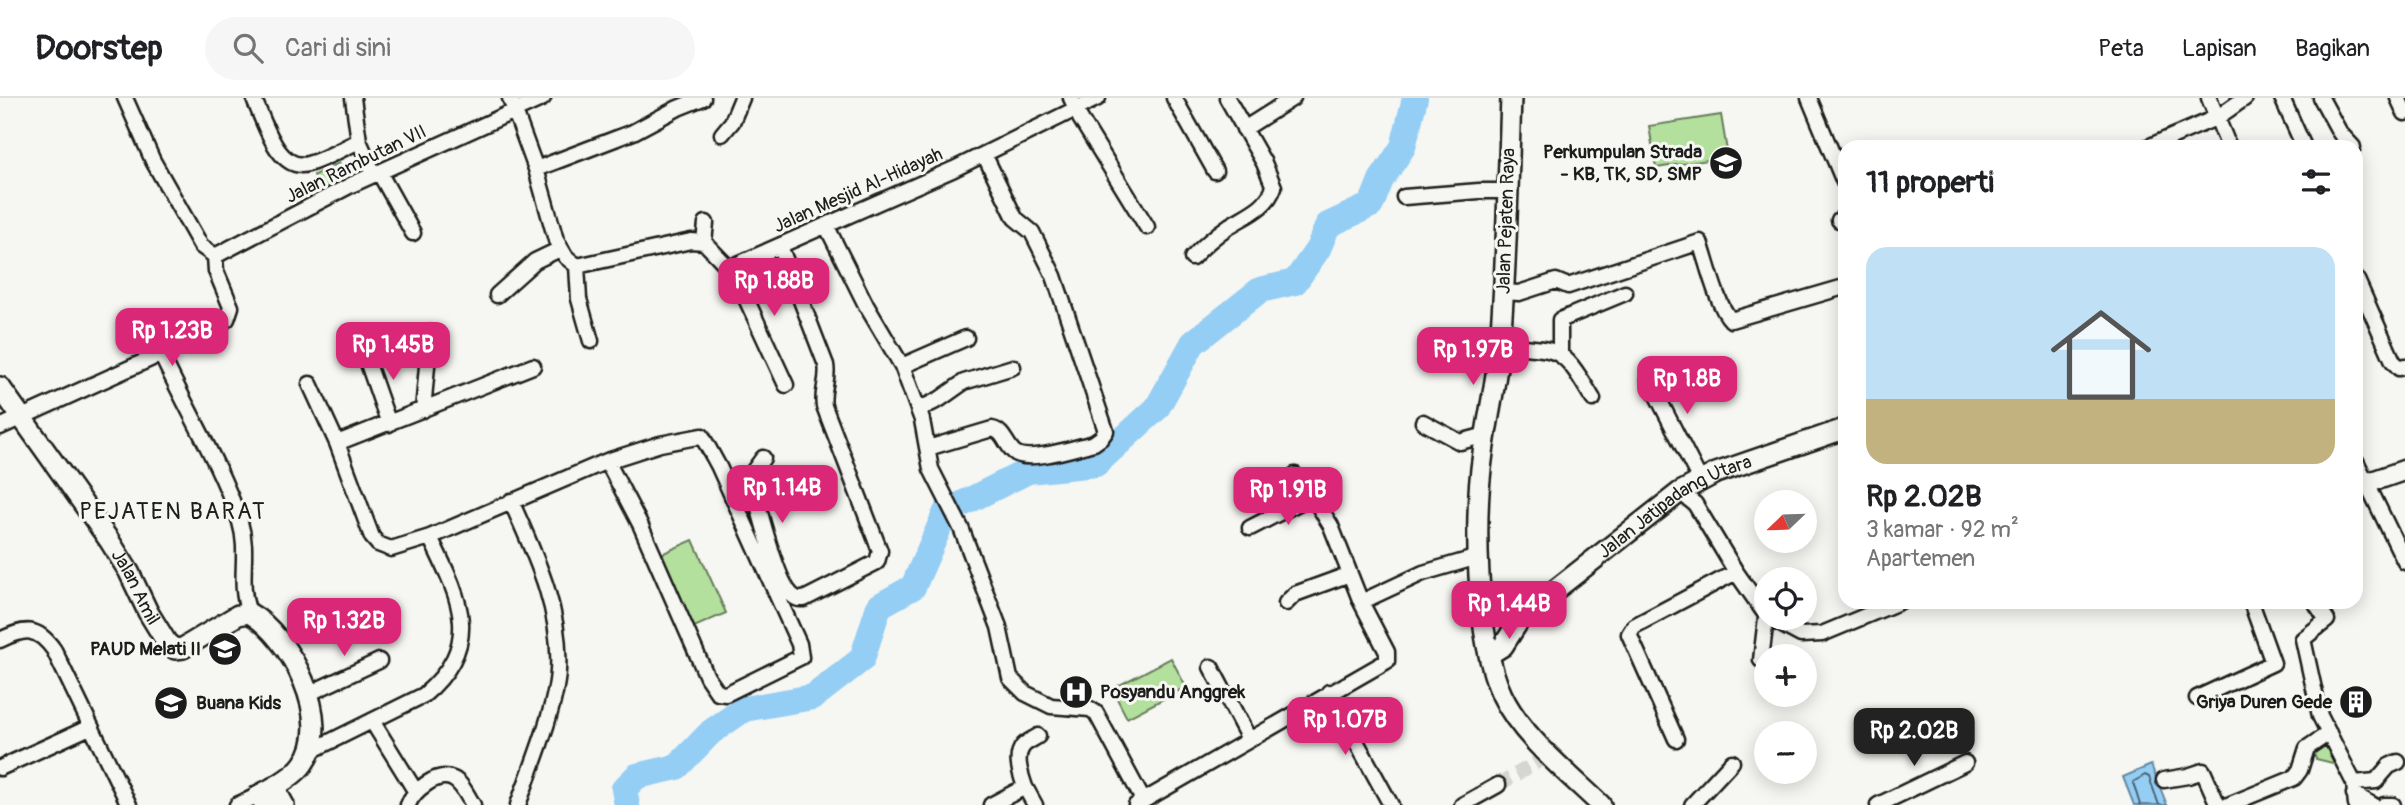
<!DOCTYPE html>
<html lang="id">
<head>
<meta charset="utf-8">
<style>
	:root { --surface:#fff; --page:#f6f6f6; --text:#202124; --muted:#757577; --line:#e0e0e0; --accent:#db2777 }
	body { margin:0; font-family:Pangolin,sans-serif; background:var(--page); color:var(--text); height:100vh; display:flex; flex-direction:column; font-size:26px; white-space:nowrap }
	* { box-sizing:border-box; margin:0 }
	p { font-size:23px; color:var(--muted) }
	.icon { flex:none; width:38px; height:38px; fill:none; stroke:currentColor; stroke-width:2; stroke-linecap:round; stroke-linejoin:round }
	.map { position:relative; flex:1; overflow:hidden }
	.panel { position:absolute; left:1838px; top:42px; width:525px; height:469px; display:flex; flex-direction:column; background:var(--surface); border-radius:21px; box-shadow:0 4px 18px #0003 }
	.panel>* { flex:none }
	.needle { width:46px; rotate:247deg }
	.controls { position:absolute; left:1754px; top:392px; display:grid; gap:14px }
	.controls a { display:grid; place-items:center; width:63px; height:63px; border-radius:50%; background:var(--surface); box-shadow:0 4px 18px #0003; font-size:35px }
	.price { position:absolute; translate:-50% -60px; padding:0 16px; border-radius:14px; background:var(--accent); color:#fff; font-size:23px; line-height:46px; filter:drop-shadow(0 2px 4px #0008) }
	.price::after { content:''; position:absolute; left:50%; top:42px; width:21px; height:16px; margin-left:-10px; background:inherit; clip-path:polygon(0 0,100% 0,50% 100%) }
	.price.current { background:#222; color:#fff }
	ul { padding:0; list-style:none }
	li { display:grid; align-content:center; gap:14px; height:371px; padding:0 28px }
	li+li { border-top:2px solid var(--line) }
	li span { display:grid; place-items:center; height:217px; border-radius:21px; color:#555 }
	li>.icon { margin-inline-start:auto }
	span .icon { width:126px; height:126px; fill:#fffc; stroke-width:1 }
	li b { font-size:30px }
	h2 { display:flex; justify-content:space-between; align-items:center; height:84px; padding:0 28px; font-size:30px }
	header { display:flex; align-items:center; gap:42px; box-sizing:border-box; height:98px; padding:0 35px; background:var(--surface); border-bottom:2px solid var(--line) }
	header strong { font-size:33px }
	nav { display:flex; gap:38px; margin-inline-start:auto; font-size:24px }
	.search { width:490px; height:63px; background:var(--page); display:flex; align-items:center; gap:18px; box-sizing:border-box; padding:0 24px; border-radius:38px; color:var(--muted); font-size:26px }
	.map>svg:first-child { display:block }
</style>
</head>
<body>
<header>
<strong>Doorstep</strong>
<div class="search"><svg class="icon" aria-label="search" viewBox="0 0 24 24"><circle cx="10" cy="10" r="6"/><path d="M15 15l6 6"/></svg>Cari di sini</div>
<nav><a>Peta</a><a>Lapisan</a><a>Bagikan</a></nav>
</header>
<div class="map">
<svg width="2405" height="707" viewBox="0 0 2405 707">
	<rect width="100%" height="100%" fill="#f6f6f2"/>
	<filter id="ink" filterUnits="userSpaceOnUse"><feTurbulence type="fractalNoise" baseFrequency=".0143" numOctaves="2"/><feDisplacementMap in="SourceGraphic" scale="14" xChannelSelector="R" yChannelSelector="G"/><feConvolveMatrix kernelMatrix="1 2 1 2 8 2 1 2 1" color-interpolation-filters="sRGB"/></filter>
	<g filter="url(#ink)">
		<path fill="#b4e09d" stroke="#687e5c" stroke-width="2" d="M1721 17 1728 59 1656 70 1649 28Z
			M339 65 346 81 321 92 314 77Z
			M693 442 726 515 692 530 659 457Z
			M1171 560 1186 589 1127 620 1112 591Z
			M2325 640 2337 666 2316 661 2311 649Z"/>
		<path fill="#94cef4" stroke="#64879e" stroke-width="2" d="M2151 667 2167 707H2134L2123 679Z"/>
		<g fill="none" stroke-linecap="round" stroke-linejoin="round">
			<path stroke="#4c6372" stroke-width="2" d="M2140 707 2133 684 2145 677 2149 679 2159 707"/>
			<path stroke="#94cef4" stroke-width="26" d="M627 707 624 691 637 678 677 669 711 634 744 611 813 599 862 561 879 508 913 489 946 414 1028 373 1096 366 1157 310 1193 245 1260 192 1295 184 1318 151 1328 127 1371 107 1381 82 1403 49 1415 0"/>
			<path stroke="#d5d5d2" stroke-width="14" stroke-dasharray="14 7" stroke-linecap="butt" d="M1498 687 1539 663"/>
			<g stroke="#1c1c1c" stroke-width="19">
				<path id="street" d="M125 0 153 63 201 148 215 158
					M353 0 359 43 374 76
					M510 0 536 71 556 142 566 159 577 168 691 143 704 144 729 170 743 194 786 287
					M1071 0 1080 20 1147 129
					M1174 0 1215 73
					M1809 0 1844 84
					M2209 0 2229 49
					M2282 0 2304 49
					M2321 0 2340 35 2353 49
					M2398 0 2405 15
					M255 4C265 25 278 74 308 66 326 61 343 50 359 43
					M1244 31 1293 0
					M722 36 732 24 742 0
					M2148 49 2218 19 2245 0
					M536 71 633 34 678 10 703 0
					M379 74 413 135
					M1404 99 1479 93H1507
					M1839 122 1844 119
					M826 127 866 207 902 268 922 322 931 371 961 430 999 529 1010 580 1025 595 1051 608 1090 611 1096 615 1143 702
					M704 144 706 125
					M215 158 351 87 543 0
					M1192 160C1203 148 1216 137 1229 128 1246 117 1267 110 1274 89L1264 65 1227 0
					M577 168 579 201 591 243
					M729 170 954 71 1098 0
					M2357 182 2393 263 2399 270 2405 268
					M1503 194 1519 195 1556 183 1568 188 1700 144C1707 164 1717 208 1731 222L1844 189
					M497 197 535 163 560 151
					M1500 247C1561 253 1560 245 1593 301
					M364 254 389 326
					M161 256C187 312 220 366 240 424 250 457 237 483 249 515
					M1560 256V222L1625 195
					M902 268 966 240
					M1649 282 1700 382
					M310 286 337 345 372 439 378 446 391 451 430 439 607 363 660 346 702 338 719 369 799 546 801 559 726 596 718 595 707 579 640 426 607 363
					M423 312 430 235
					M918 312 940 301 964 284 1013 269
					M1423 324 1460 344 1486 337
					M0 329 161 256 227 221 231 209 216 173 215 158
					M337 345 533 268
					M928 350 992 331C1004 333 1005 346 1014 354 1027 366 1077 349 1094 345L1101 340 1106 333 1054 178 1032 134 1015 120 984 56
					M763 360 752 375V384C758 407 777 486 793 498 798 502 799 501 804 501L877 464 880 453 824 308C821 294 829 282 826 267L780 148
					M2356 363 2405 464
					M1680 394 1695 406 1736 474 1766 517
					M511 403C535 457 562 512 558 573 556 610 531 670 518 707
					M1250 430 1312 398
					M1361 504 1423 475 1478 459
					M2315 504 2327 522 2303 541 2320 618 2354 685 2356 707
					M1286 505 1295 496 1350 476
					M1769 520 1801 537 1822 536 1899 504
					M0 542C25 530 37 528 54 552L129 707
					M1761 562 1766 520
					M1211 569 1249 641
					M1329 594 1391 707
					M308 596 379 563
					M2197 600 2273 565 2251 504
					M372 623 416 694
					M1676 641 1629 536 1634 528 1736 474
					M311 653 424 597C485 545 459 499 430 439
					M0 670 90 629
					M2164 682 2188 678 2203 673 2218 707
					M2354 685 2376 683 2389 668 2398 664
					M1025 689 1035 707
					M2354 696 2373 707
					M237 707 259 697
					M408 707C413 693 437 673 453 681 462 685 468 699 473 707
					M991 707 1025 689C1021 677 1014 659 1023 648 1026 644 1034 641 1038 638
					M1136 707 1387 563V554L1361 504 1331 428 1315 402 1295 377
					M1462 707 1498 687
					M1692 707 1732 664
					M1878 707 1965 665
					M2228 707 2294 680 2300 672 2307 650 2329 635
					M2384 707H2393"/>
			</g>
			<g stroke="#1c1c1c" stroke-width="24">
				<g id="secondary">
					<path d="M1511 0C1508 81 1507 163 1500 244 1497 281 1488 318 1483 355 1474 417 1475 540 1502 597 1521 638 1568 675 1601 707"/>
					<path id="s1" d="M0 289 109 442 129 474 148 514 167 545 175 551 183 550 238 517 249 515C290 538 335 623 303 666 294 679 273 690 259 697L265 707"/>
					<path d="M2356 389 2405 372"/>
					<path id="s2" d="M1490 556 1503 548 1522 518 1680 394 1716 375 1844 331"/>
					<path d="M274 689 284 707"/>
				</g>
			</g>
			<use href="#street" stroke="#f6f6f2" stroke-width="14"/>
			<use href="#secondary" stroke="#f6f6f2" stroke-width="19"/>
		</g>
	</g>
	<defs>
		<g id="school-disc" transform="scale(1.75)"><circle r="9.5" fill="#1c1c1c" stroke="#f6f6f2"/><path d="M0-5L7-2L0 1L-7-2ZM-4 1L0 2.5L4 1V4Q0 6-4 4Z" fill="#fff"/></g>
		<g id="hospital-disc" transform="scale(1.75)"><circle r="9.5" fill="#1c1c1c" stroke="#f6f6f2"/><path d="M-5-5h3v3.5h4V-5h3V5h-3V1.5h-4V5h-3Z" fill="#fff"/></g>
		<g id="building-disc" transform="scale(1.75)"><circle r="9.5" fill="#1c1c1c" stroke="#f6f6f2"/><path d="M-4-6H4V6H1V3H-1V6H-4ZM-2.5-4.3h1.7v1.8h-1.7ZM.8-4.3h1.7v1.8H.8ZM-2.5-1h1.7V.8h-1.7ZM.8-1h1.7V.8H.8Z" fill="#fff"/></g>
	</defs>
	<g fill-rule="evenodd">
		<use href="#school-disc" x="1726" y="65"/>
		<use href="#school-disc" x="225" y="551"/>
		<use href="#hospital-disc" x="1076" y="594"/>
		<use href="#building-disc" x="2356" y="604"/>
		<use href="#school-disc" x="171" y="605"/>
	</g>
	<g text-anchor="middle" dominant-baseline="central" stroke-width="6" stroke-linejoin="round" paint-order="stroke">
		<g font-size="19" font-weight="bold" fill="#1c1c1c" stroke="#f6f6f2" text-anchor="end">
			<text x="1702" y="54">Perkumpulan Strada<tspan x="1702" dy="22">- KB, TK, SD, SMP</tspan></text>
			<text x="201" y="551">PAUD Melati II</text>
			<text x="1100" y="594" text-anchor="start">Posyandu Anggrek</text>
			<text x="2332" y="604">Griya Duren Gede</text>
			<text x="196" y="605" text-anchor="start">Buana Kids</text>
		</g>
		<g font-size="19" fill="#1c1c1c" stroke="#f6f6f2">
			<text transform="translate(356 66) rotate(-26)">Jalan Rambutan VII</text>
			<text transform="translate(858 92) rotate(-24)">Jalan Mesjid Al-Hidayah</text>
			<text transform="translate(1506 123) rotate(-88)">Jalan Pejaten Raya</text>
			<text stroke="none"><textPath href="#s2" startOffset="240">Jalan Jatipadang Utara</textPath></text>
			<text stroke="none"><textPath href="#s1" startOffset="242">Jalan Amil</textPath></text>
		</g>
		<g font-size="23" letter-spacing="2" fill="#1c1c1c" stroke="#f6f6f2">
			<text x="173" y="413">PEJATEN BARAT</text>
		</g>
	</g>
</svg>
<div class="controls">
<a><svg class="needle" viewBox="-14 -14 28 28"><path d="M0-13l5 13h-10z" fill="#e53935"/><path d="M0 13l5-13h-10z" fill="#757577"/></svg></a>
<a><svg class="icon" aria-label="locate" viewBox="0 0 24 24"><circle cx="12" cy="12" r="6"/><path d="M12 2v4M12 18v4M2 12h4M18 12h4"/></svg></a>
<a>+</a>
<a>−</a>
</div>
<b class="price" style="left:774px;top:220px">Rp 1.88B</b>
<b class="price" style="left:172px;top:270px">Rp 1.23B</b>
<b class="price" style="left:393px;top:284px">Rp 1.45B</b>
<b class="price" style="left:1473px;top:289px">Rp 1.97B</b>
<b class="price" style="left:1687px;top:318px">Rp 1.8B</b>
<b class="price" style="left:782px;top:427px">Rp 1.14B</b>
<b class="price" style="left:1288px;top:429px">Rp 1.91B</b>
<b class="price" style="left:1509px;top:543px">Rp 1.44B</b>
<b class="price" style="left:344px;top:560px">Rp 1.32B</b>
<b class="price" style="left:1345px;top:659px">Rp 1.07B</b>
<b class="price current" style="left:1914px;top:670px">Rp 2.02B</b>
<section class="panel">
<h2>11 properti<svg class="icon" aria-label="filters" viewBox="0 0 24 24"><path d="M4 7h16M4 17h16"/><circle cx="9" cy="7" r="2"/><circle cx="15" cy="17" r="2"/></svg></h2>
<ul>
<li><span style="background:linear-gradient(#bfe0f5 70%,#c2b280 0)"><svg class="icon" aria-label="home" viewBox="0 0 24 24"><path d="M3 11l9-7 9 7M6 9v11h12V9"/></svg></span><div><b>Rp 2.02B</b><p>3 kamar · 92 m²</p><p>Apartemen</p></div></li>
</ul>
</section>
</div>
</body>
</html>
